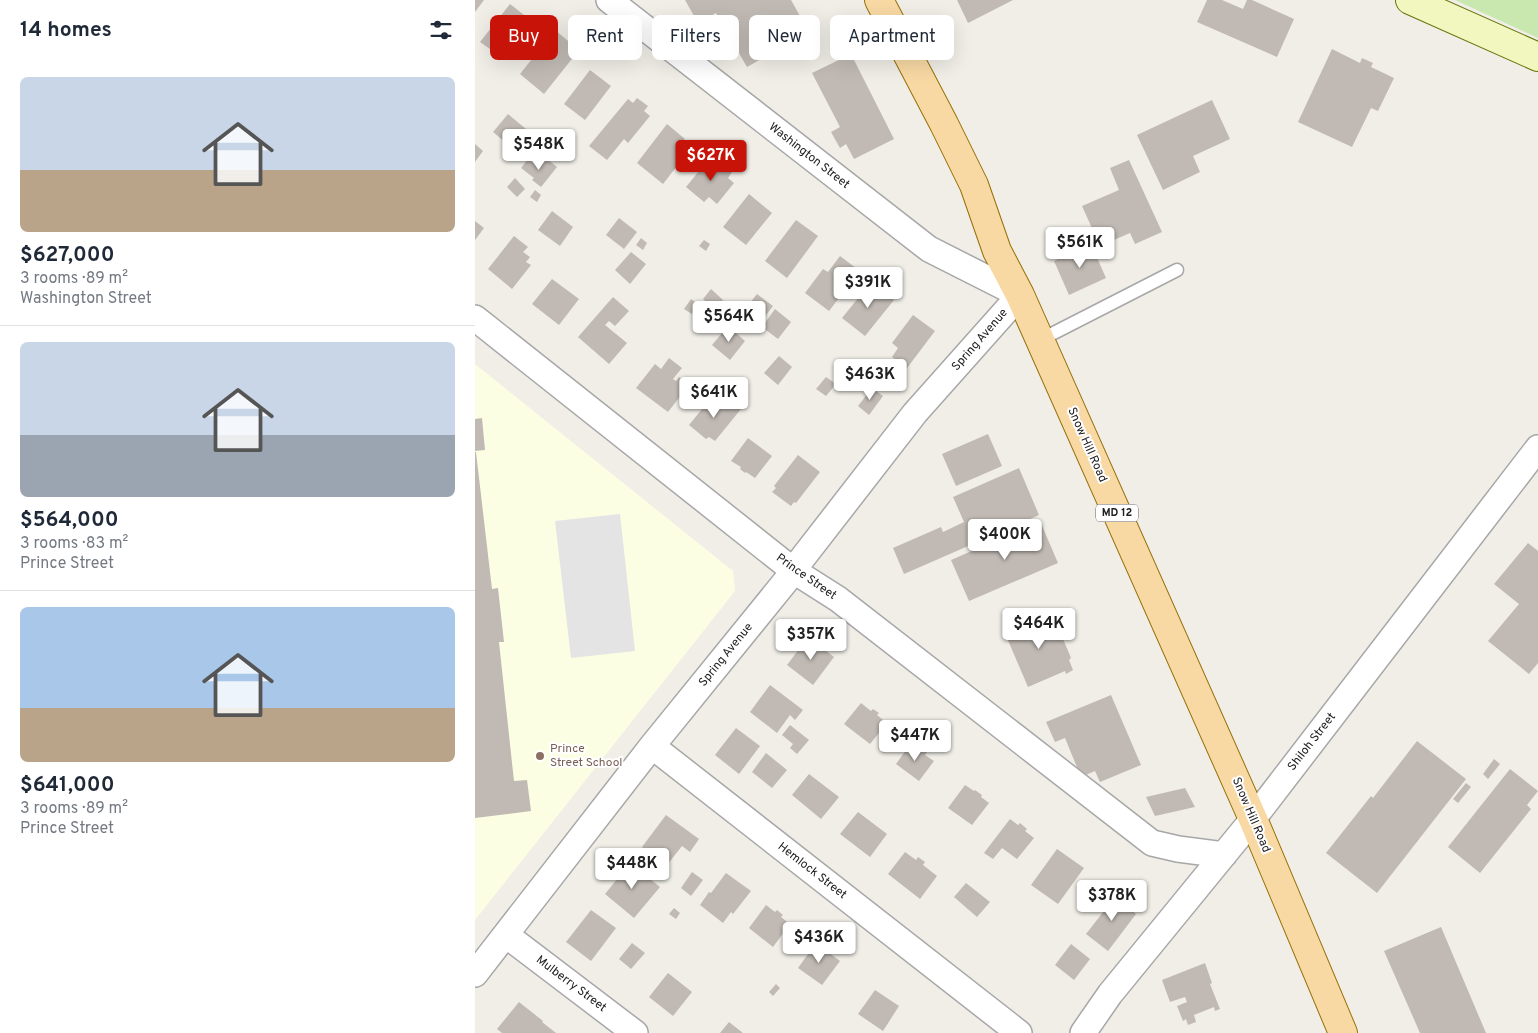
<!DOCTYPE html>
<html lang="en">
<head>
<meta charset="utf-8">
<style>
	:root { --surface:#fff; --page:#f6f6f7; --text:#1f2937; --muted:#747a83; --line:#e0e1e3; --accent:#c81408 }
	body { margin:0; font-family:Overpass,sans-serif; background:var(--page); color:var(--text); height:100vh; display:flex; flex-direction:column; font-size:19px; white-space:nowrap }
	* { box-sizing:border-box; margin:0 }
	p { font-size:16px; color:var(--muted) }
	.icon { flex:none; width:28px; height:28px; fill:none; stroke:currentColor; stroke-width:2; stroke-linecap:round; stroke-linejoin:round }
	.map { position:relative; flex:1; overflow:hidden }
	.details { display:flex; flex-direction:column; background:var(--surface); width:475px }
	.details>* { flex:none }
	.hud { position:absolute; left:15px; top:15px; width:475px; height:45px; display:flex; gap:10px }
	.price { position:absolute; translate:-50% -42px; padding:0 11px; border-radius:5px; background:#fff; color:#222; font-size:16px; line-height:32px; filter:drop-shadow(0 1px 2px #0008) }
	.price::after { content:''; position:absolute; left:50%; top:30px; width:15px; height:11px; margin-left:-8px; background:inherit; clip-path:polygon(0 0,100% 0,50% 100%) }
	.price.active { background:var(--accent); color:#fff }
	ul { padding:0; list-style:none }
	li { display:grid; align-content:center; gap:10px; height:265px; padding:0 20px }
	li+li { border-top:1px solid var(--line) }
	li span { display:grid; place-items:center; height:155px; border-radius:8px; color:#555 }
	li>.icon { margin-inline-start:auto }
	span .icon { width:90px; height:90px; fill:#fffc; stroke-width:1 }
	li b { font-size:21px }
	h2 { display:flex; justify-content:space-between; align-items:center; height:60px; padding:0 20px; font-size:21px }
	.pill { padding:0 18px; border-radius:8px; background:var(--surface); box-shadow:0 5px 20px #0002; font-size:18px; line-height:45px }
	.pill.active { background:var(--accent); color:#fff }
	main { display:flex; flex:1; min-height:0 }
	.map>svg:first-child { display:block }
</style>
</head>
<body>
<main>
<section class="details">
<h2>14 homes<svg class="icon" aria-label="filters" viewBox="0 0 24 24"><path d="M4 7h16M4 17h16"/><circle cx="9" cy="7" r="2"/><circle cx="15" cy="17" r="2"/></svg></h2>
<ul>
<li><span style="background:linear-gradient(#c9d6e8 60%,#b9a48a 0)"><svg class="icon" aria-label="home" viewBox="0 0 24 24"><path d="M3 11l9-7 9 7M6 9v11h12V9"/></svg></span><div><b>$627,000</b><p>3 rooms · 89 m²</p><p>Washington Street</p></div></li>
<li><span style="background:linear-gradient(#c9d6e8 60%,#9aa5b1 0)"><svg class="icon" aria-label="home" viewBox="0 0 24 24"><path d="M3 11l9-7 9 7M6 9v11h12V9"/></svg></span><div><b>$564,000</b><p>3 rooms · 83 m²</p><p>Prince Street</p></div></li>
<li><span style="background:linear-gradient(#a9c7e8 65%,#b9a48a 0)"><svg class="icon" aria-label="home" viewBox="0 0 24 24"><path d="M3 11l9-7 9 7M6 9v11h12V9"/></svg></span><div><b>$641,000</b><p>3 rooms · 89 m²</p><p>Prince Street</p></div></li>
</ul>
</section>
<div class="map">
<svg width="1063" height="1033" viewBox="0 0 1063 1033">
	<rect width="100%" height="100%" fill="#f0eee7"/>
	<path fill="#fcfee3" d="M0 364 258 571 260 591 0 920Z"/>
	<path fill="#c8e8b0" d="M980 0H1063V38Z"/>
	<path fill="#e4e4e4" d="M145 514 160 651 96 658 80 521Z"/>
	<path fill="#c1bab4" d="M0 0H9L0 12Z
		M210 0H316L334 32 272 67 241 13 223 23Z
		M482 0H538L493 23Z
		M732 0H747L768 9 772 0H777L819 19 802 57 722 22Z
		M35 4 58 22 29 59 5 42Z
		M80 30 104 50 69 94 45 74Z
		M857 49 885 63 887 58 898 63 896 67 919 78 903 111 896 108 877 147 823 122Z
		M376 54 419 139 379 159 371 144 365 148 356 132 365 127 337 73Z
		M115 70 136 86 110 120 89 104Z
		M162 98 173 106 169 111 175 116 153 143 149 139 132 160 114 146 153 99 158 103Z
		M737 100 755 139 718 156 725 172 688 190 662 135Z
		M33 114 51 129 36 147 18 132Z
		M192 124 210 139 208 141 216 148 188 184 162 163Z
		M0 144 8 151 0 162Z
		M53 159 64 168 72 159 82 167 66 187 57 180 59 178 46 168Z
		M233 160 240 167 244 162 257 172 253 178 259 183 242 204 234 197 229 202 211 187Z
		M654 160 687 232 660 244 655 233 625 246 607 206 644 190 635 168Z
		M40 178 50 189 42 197 32 187Z
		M60 190 66 195 62 202 55 197Z
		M274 194 297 213 271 245 248 227Z
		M77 211 98 227 85 246 63 230Z
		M144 218 162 232 149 249 131 235Z
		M321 220 343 236 312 278 290 261Z
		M0 221 9 228 0 240Z
		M39 236 53 247 48 252 55 257 51 262 56 265 37 289 13 269Z
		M166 238 172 243 168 250 161 245Z
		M229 240 235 244 231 251 224 246Z
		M616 244 631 278 594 295 579 261Z
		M156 252 171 264 155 284 140 270Z
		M365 256 385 271 354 311 330 293 348 269 353 272Z
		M77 279 104 299 84 325 57 304Z
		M396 282 419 300 390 336 367 318Z
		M236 289 248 300 240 310 228 299Z
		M282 294 298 306 284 324 268 312Z
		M138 297 154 311 140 326 134 321 130 325 152 343 134 364 103 337Z
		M216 299 224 305 217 314 209 309Z
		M300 309 316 322 303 339 287 327Z
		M438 315 460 331 432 368 417 357 423 348 417 343Z
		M253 326 270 341 255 360 237 345Z
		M304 356 317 367 303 385 289 373Z
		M194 358 207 368 198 379 201 381 204 377 214 385 193 412 161 388 180 364 186 369Z
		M351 377 361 384 351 396 341 389Z
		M397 388 408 396 394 415 383 406Z
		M236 398 250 409 256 401 266 409 240 441 234 437 231 439 214 425Z
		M7 418 10 450 0 451V419Z
		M513 434 527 466 481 486 467 454Z
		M273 438 297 456 280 478 271 472 270 473 265 469 266 467 256 461Z
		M0 452H1L17 589 23 588 29 642H24L39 781 52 780 56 811 0 818Z
		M323 455 345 472 321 503 319 502 316 506 297 492 301 488 299 486Z
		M544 468 564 515 429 574 418 548 466 527 468 532 489 522 478 497Z
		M565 521 583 563 494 601 476 560Z
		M1053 543 1063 551V663L1054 674 1013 641 1044 604 1019 584Z
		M574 613 578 623 581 622 596 658 594 660 598 670 591 674 590 671 553 687 529 631Z
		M333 637 359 657 338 685 312 665Z
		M295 685 328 710 320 720 315 715 302 733 275 712Z
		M636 695 666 765 625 782 620 771 606 777 590 738 580 742 571 722Z
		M386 703 396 711 398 709 404 713 402 715 412 723 395 744 369 724Z
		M315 725 334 740 322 754 315 748 318 744 307 735Z
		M261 728 285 746 264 774 240 755Z
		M409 741 415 746 409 753 403 748Z
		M942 741 991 779 902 893 851 853 896 796 898 798Z
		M436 743 446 750 447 748 452 752 450 755 459 761 444 781 421 764Z
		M291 753 312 770 297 788 277 772Z
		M1019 759 1025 764 1013 779 1008 774Z
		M1035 769 1063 791 1052 805 1056 809 1005 873 973 847Z
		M334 774 364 797 346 819 317 795Z
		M991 783 996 787 983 803 978 799Z
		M490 785 499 791 500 790 507 795 506 797 514 803 497 825 473 808Z
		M710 788 720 807 680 816 671 797Z
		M383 812 412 834 395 857 365 834Z
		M191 815 224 839 215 852 207 846 192 865 167 847Z
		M535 819 543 825 545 823 552 829 550 831 559 838 542 859 527 848 518 859 509 853Z
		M582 849 609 868 583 904 556 885Z
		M430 852 441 860 443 857 450 862 448 865 462 876 445 899 413 874Z
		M155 863 185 887 159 918 130 894Z
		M217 872 228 880 216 896 206 888Z
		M251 873 276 891 258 914 256 912 248 923 225 905 234 892 236 893Z
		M491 883 515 902 502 917 479 897Z
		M643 893 658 905 655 909 661 914 633 951 611 934Z
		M291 905 300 912 302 910 308 915 306 917 315 924 298 947 274 928Z
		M199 908 205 913 201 919 194 914Z
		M116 910 141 928 116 961 91 942Z
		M966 927 1011 1033H945L909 951Z
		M157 943 170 953 156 969 144 959Z
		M341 943 365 961 347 985 323 968Z
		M596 944 615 959 599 980 580 965Z
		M730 963 737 983 735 984 745 1009 740 1011 739 1007 719 1015 721 1022 713 1025 711 1019 708 1021 702 1006 712 1002 710 997 695 1002 687 980Z
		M193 973 217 992 198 1016 174 997Z
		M301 984 305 988 298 996 294 992Z
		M400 990 424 1006 408 1031 383 1014Z
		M44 1002 68 1021 67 1022 81 1033H27L22 1029Z
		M254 1022 268 1033H245Z"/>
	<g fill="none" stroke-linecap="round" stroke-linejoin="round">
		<g stroke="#a7a7a7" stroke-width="15">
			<path id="lane" d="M565 340 702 270"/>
		</g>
		<g stroke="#a7a7a7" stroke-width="28">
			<path id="street" d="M0 318 319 571 363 599 677 843 703 849 749 855
				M177 746 544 1033
				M31 935 160 1033
				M0 974 177 746 319 571V569L440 413 545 295 454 249 134 0
				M608 1033 635 994 778 819 1063 448"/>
		</g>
		<g stroke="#63750a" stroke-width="30">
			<path id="secondary" d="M935 0 1063 57"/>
		</g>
		<g stroke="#966f06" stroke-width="30">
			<path id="primary" d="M404 0 469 124 499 185 522 251 545 295 778 819 868 1033"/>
		</g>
		<use href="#lane" stroke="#fff" stroke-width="12"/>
		<use href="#street" stroke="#fff" stroke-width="25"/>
		<use href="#secondary" stroke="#f1f7be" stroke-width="28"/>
		<use href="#primary" stroke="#f8d9a4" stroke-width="28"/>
	</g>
	<circle fill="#8d6e63" stroke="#fff" stroke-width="2" cx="65" cy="756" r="5"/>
	<g text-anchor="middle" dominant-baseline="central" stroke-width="4" stroke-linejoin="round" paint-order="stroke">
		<rect fill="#fff" stroke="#636363" stroke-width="1" x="621" y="504.5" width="42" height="17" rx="4"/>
		<g font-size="11" font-weight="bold" fill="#202020">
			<text x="642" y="513">MD 12</text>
		</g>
		<g font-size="12" fill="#202020" stroke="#fff">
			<text transform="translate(334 156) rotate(38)">Washington Street</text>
			<text transform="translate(505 340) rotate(-49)">Spring Avenue</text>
			<text transform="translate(612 445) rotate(66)">Snow Hill Road</text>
			<text transform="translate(331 577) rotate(35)">Prince Street</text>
			<text transform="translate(251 655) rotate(-51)">Spring Avenue</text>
			<text transform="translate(837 742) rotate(-52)">Shiloh Street</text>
			<text transform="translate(776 815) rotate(67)">Snow Hill Road</text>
			<text transform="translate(337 871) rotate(38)">Hemlock Street</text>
			<text transform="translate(96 984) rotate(37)">Mulberry Street</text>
		</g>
		<g font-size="12" fill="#785e54" stroke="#fff" text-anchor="start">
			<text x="75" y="749">Prince<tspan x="75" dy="14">Street School</tspan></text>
		</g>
	</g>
</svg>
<b class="price" style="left:64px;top:171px">$548K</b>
<b class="price active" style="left:236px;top:182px">$627K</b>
<b class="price" style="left:605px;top:269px">$561K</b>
<b class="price" style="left:393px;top:309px">$391K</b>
<b class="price" style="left:254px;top:343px">$564K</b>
<b class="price" style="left:395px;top:401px">$463K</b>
<b class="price" style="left:239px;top:419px">$641K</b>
<b class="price" style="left:530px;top:561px">$400K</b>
<b class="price" style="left:564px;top:650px">$464K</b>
<b class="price" style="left:336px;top:661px">$357K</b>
<b class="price" style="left:440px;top:762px">$447K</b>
<b class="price" style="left:157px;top:890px">$448K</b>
<b class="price" style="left:637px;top:922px">$378K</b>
<b class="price" style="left:344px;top:964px">$436K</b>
<div class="hud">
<a class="pill active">Buy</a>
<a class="pill">Rent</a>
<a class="pill">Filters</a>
<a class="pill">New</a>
<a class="pill">Apartment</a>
</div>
</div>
</main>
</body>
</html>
